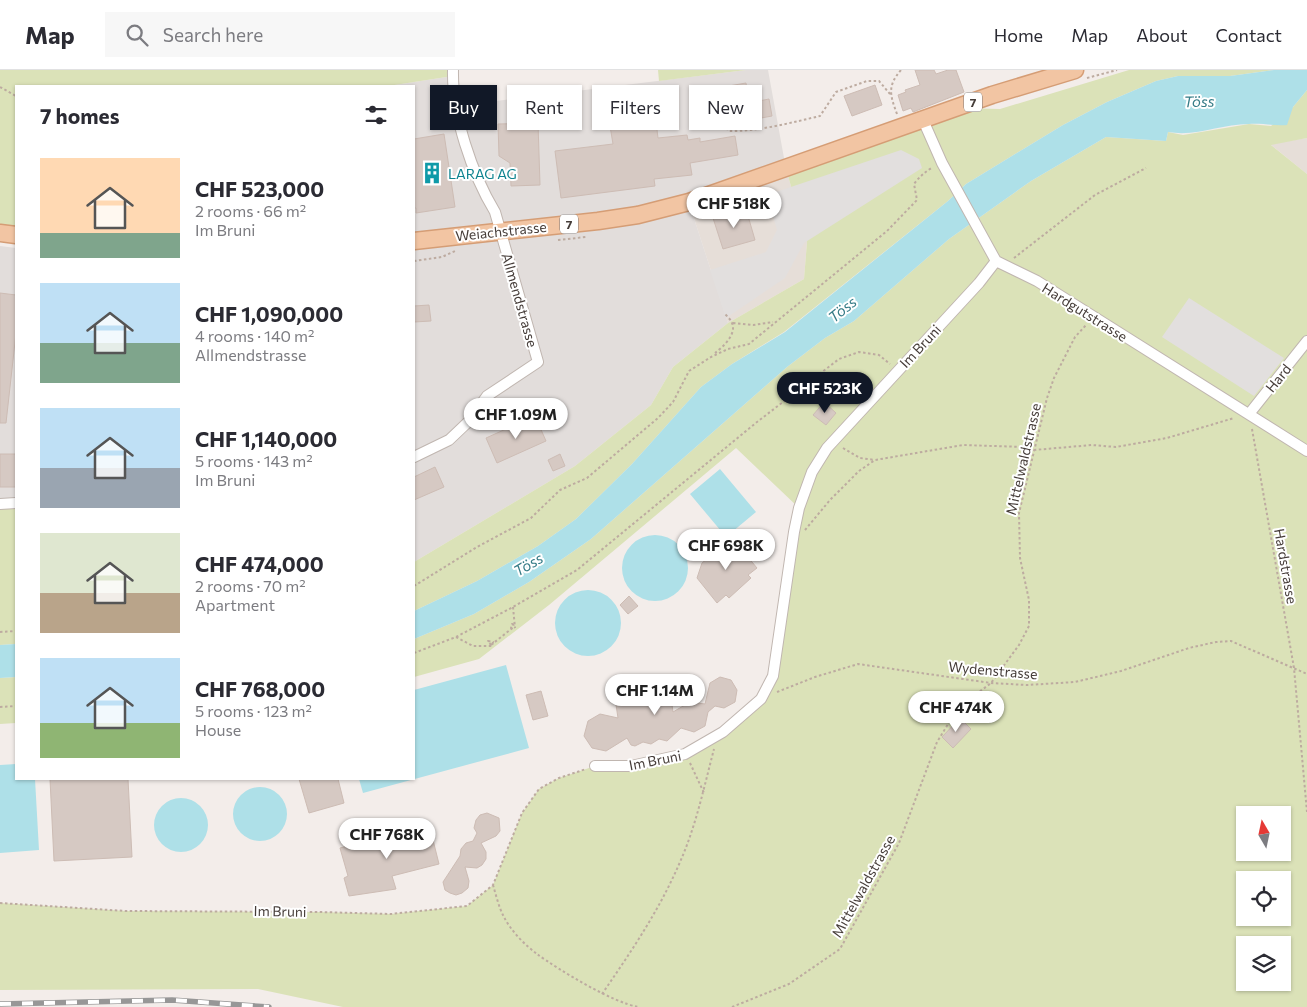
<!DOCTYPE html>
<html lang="en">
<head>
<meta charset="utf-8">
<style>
	:root { --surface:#fff; --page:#f7f7f7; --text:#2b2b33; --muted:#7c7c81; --line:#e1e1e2; --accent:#111827 }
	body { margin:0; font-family:Commissioner,sans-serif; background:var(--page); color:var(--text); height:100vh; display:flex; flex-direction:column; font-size:19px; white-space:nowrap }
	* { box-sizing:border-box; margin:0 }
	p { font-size:16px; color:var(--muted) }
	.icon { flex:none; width:28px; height:28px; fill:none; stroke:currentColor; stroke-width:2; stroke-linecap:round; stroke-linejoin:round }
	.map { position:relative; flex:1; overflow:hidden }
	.drawer { position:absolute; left:15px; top:15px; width:400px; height:695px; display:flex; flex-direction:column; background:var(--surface); border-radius:0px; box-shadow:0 1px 4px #0004 }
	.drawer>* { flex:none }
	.hud { position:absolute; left:430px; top:15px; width:475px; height:45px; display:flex; gap:10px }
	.needle { width:32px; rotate:351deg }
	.fabs { position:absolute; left:1236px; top:736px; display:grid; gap:10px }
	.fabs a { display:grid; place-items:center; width:55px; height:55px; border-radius:0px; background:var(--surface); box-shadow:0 1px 4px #0004; font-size:25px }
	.price { position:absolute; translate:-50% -42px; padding:0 11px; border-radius:18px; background:#fff; color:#222; font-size:16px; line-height:32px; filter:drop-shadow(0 1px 2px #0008) }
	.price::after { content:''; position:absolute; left:50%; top:30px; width:15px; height:11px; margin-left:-8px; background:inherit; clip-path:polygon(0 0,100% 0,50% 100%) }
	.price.current { background:var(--accent); color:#fff }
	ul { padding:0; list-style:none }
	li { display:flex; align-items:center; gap:15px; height:125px; padding:0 25px }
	li span { display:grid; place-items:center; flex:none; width:140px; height:100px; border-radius:0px; color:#555 }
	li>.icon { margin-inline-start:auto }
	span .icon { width:60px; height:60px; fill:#fffc; stroke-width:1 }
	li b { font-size:21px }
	h2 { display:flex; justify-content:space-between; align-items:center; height:60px; padding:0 25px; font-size:21px }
	.pill { padding:0 18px; border-radius:0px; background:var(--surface); box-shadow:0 1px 4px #0004; font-size:18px; line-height:45px }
	.pill.current { background:var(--accent); color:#fff }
	header { display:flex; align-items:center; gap:30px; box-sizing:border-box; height:70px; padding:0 25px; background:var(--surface); border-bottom:1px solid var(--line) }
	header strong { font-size:24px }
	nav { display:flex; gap:28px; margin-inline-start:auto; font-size:18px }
	.search { width:350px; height:45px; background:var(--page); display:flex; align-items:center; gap:12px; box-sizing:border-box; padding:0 18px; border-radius:0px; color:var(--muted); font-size:19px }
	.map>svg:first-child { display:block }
</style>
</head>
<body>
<header>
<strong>Map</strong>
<div class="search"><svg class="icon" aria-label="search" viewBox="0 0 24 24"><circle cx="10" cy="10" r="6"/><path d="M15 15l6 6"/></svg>Search here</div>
<nav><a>Home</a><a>Map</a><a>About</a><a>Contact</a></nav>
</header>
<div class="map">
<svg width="1307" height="937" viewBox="0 0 1307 937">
	<rect width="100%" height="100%" fill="#f3edea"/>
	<path fill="#e6ded8" d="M1307 68V104L1270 74Z
		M786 99 807 172 804 209 728 253 689 133Z"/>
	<path fill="#e2dddb" d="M746 0H768L786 99 689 133 728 253 673 297 651 335 575 396 414 492V16H388L453 6 456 36Z
		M0 176 16 178V438L0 437Z"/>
	<path fill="#dbe2b8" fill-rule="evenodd" d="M0 0H453V6L388 16H16V165L0 163Z
		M658 0H746L659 11Z
		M1129 0H1274L1230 6H1178L1156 11 1107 32 1063 55 966 114 948 131 784 262 732 294 701 317 632 394 576 449 538 476 477 511 414 541V492L575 396 651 335 673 297 728 253 804 209 807 172 786 99 957 38 1000 39Z
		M1307 20V68L1271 75 1307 104V937H343L258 919 0 920V833L126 841 319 842 391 844 467 836 493 815 522 743 539 719 559 708 595 696 685 684 761 629 773 606 799 438 736 378 549 535 479 589 414 607V569L474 544 529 512 591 469 787 297 825 268 854 251 949 169 1031 111 1106 67 1166 71 1168 62 1183 65 1249 54 1271 56 1293 37ZM1245 745H1282V782H1245ZM1245 810H1282V848H1245ZM1245 875H1282V912H1245Z
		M0 437 16 438V574L0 575Z
		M16 607V653L0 654V608Z"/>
	<path fill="#e2dfde" d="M901 80 919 89 922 98 804 173 785 208 726 248 710 200 766 182 777 160 767 125Z
		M1189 228 1284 288 1254 326 1162 267Z"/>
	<path fill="#aee0e8" d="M1274 0H1307V20L1293 37 1287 55C1273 56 1262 53 1249 54 1220 54 1197 67 1168 62L1166 71 1106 67 1031 111 949 169 854 251 825 268 787 297 591 469 529 512 474 544 414 569V541L477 511 538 476 576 449 632 394 701 317 732 294 785 262 948 131 966 114 1063 55 1107 32 1156 11 1178 6H1230Z
		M720 399 756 442 726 467 690 424Z
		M622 498a33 33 0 1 1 66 0a33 33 0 1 1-66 0Z
		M555 553a33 33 0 1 1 66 0a33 33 0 1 1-66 0Z
		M16 574V607L0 608V575Z
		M506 595 529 678 363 723 359 709H414V620Z
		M16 694V709H35L39 780 0 783V695Z
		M233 744a27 27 0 1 1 54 0a27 27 0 1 1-54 0Z
		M154 755a27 27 0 1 1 54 0a27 27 0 1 1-54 0Z"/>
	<path fill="#d6c9c3" stroke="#cdbcb4" d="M915 0H934L936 4 948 0H956L964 22 913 42 911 38 903 41 898 25 906 22 905 20 920 15Z
		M746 13 749 33 769 29 772 46 729 54 723 17Z
		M875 15 882 35 852 46 844 26Z
		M617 19 619 34 642 31 640 21 652 19 658 68 687 65 688 70 700 68V72L735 66 738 85 690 93 692 105 654 109 655 116 561 128 555 81 613 74 604 20Z
		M538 53 540 115 511 116 510 93 499 86 498 54Z
		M444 64 455 137 416 143V138H414V69Z
		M746 139 755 170 723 179 713 148Z
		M0 223 16 225V263L6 353H0Z
		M429 235 431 251 414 252V236Z
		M824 332 836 343 826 355 813 345Z
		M535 346 546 371 497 393 486 368Z
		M0 384H16V417H0Z
		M560 384 565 396 553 401 548 390Z
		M435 397 444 417 414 430V407Z
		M732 468 757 498 748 505 751 508 729 528 726 525 717 533 697 508 702 493Z
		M629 526 638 536 628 544 620 535Z
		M720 607 731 610 737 620 735 632 724 638 715 636 708 642 705 656 694 662 681 658 667 671 659 669 651 674 643 672 635 676 631 675 627 668 606 681 592 678 584 666 588 651 600 644 618 648 615 628 631 622 643 620 656 619 670 620 673 642 690 632 705 634 710 613Z
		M541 621 548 646 533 650 526 625Z
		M960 648 971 659 953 678 942 667Z
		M50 709H128L132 787 54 791Z
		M299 709H338L344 733 309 743Z
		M487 743 499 748 500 761 496 766 481 773 486 782V789L482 795 477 798 465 797 469 811 468 818 462 823 456 825 450 823 445 820 443 812 460 786 461 779 466 773 473 771 477 763 474 758 476 750 480 745Z
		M429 754 439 794 392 806 396 819 349 826 344 808 348 806 340 778Z"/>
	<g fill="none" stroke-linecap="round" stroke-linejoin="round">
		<g stroke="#c0b6b0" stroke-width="12">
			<path id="street" d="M923 50 942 93 996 191 1037 211 1307 381
				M1249 344 1307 271
				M414 387 449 370 469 351 487 326 538 292 495 142C472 104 452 45 453 0
				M0 434 16 433
				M595 696H631L685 684 723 662 761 629 773 606 794 462 799 438 812 402 827 378 979 213 996 191"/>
		</g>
		<g stroke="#d59d75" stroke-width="19">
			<path id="primary" d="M0 163 16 165
				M414 171 598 151 638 145 689 132 992 25 1075 0"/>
		</g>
		<path stroke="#bdaba0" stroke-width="2" stroke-dasharray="2.5 2.5" stroke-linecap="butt" d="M1087 8 1117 0
			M0 17 16 26
			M897 44C890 25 887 16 901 0
			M719 51 729 61C756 62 794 52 820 46L836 22 867 11H879L890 24
			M558 170 586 167
			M1014 188 1095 125 1146 98
			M414 191 442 187 455 181
			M733 253 753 255 773 252
			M715 283C723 277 737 264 732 253 731 250 727 246 724 243
			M1252 359 1294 598 1307 742
			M843 378 860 388 875 390
			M805 460 830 430 859 401 875 390 963 375 1023 377 1034 380 1092 375 1116 377 1167 368 1234 348
			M414 516 477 477 531 448 560 420 587 408 658 348 673 332 689 301 711 287 728 279 749 274 887 161 917 130 914 114C919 107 925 102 933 97
			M513 537 515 558
			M514 555 512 554 511 558H515
			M0 562 16 561
			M456 567 473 576H492L493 572 488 571 491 575
			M414 583 456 567 513 537 577 500 757 352 839 289 859 282 879 285 890 294
			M777 622 815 607 858 594 991 613 1027 615 1075 612 1121 601 1189 578 1216 572 1231 571 1307 604
			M0 637 16 636
			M690 693 704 723
			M493 815C496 825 499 838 504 847 511 861 525 875 537 884 559 900 613 933 639 937
			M0 833 126 841 319 842 391 844 467 836 493 815 522 743 539 719 559 708 586 699
			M602 924C631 882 660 839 680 792 696 756 704 717 714 679
			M732 937 789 914 840 879 899 773 937 672 958 638 991 613 1019 575 1029 556V530L1020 488 1019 443 1047 328 1054 308 1075 267 1087 254"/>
		<use href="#street" stroke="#fff" stroke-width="10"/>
		<use href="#primary" stroke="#f2c5a3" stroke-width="16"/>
		<g stroke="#979797" stroke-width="5.5">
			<path id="rail" d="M0 934 172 930 269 937"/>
		</g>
		<use href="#rail" stroke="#fff" stroke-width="4" stroke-dasharray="11" stroke-linecap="butt"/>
		<path stroke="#bdaba0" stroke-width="2" stroke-dasharray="2.5 2.5" stroke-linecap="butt" d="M491 575 515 556"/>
	</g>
	<defs>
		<g id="building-bare" transform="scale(1.725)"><path d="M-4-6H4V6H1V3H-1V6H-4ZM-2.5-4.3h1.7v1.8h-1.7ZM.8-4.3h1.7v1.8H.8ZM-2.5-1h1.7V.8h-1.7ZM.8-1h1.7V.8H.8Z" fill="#0f9aa8" stroke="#fff" stroke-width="2.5" paint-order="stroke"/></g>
	</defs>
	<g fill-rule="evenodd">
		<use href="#building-bare" x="432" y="103"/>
	</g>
	<g text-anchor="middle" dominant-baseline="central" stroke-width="4" stroke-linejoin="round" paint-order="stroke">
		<g fill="#fff" stroke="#7e7774" stroke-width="1">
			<rect x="964" y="22.5" width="18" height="19" rx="4"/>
			<rect x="560" y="144.5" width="18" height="19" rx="4"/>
		</g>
		<g font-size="12" font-weight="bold" fill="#463d39">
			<text x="973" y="32">7</text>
			<text x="569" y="154">7</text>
		</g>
		<g font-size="14" fill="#0d838f" stroke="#fff" text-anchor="start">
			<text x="448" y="103">LARAG AG</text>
		</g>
		<g font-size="14" fill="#463d39" stroke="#fff">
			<text transform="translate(501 161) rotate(-6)">Weiachstrasse</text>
			<text transform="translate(520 230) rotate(74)">Allmendstrasse</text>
			<text transform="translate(1085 242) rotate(32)">Hardgutstrasse</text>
			<text transform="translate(920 276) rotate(-47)">Im Bruni</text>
			<text transform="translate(1278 308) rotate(-51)">Hard</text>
			<text transform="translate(1023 389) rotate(-77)">Mittelwaldstrasse</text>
			<text transform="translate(1286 496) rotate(80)">Hardstrasse</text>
			<text transform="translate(993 600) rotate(5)">Wydenstrasse</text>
			<text transform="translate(655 690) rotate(-11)">Im Bruni</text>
			<text transform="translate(863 816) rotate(-61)">Mittelwaldstrasse</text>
			<text transform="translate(280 841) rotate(1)">Im Bruni</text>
		</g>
		<g font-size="15" font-style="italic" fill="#367c87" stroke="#fff">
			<text transform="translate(1199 31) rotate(-1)">Töss</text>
			<text transform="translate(842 239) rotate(-39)">Töss</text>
			<text transform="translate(528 494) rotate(-31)">Töss</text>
		</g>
	</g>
</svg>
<div class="fabs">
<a><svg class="needle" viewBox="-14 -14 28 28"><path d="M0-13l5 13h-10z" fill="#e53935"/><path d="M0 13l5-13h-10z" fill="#7c7c81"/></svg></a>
<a><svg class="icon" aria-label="locate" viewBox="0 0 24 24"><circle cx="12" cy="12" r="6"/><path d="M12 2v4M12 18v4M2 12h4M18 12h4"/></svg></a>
<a><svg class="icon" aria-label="layers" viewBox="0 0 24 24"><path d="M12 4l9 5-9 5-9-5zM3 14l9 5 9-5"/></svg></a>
</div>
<b class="price" style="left:734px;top:159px">CHF 518K</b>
<b class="price current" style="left:825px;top:344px">CHF 523K</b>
<b class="price" style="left:516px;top:370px">CHF 1.09M</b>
<b class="price" style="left:726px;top:501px">CHF 698K</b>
<b class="price" style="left:655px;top:646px">CHF 1.14M</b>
<b class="price" style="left:956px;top:663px">CHF 474K</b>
<b class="price" style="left:387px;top:790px">CHF 768K</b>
<div class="hud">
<a class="pill current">Buy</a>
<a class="pill">Rent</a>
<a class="pill">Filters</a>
<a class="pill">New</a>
</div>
<section class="drawer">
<h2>7 homes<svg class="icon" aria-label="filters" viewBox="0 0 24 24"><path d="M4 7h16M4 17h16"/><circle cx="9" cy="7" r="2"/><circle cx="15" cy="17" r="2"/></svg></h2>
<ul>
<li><span style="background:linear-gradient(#ffd9b3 75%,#7fa58c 0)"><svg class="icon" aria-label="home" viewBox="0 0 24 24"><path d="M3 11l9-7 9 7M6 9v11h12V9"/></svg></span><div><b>CHF 523,000</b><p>2 rooms · 66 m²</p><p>Im Bruni</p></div></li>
<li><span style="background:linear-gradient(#bfe0f5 60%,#7fa58c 0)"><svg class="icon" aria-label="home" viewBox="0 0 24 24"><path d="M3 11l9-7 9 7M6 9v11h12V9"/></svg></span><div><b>CHF 1,090,000</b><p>4 rooms · 140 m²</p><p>Allmendstrasse</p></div></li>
<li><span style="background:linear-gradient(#bfe0f5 60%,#9aa5b1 0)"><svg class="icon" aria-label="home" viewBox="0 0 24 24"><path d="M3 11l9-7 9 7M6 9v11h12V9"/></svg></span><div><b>CHF 1,140,000</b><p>5 rooms · 143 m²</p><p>Im Bruni</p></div></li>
<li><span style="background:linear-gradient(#dfe7d0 60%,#b9a48a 0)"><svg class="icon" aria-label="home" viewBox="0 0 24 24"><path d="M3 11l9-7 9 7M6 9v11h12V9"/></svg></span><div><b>CHF 474,000</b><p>2 rooms · 70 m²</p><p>Apartment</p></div></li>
<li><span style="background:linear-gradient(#bfe0f5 65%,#8fb573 0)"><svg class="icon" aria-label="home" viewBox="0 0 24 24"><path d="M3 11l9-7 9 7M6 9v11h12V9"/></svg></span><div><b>CHF 768,000</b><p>5 rooms · 123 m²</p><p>House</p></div></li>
</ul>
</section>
</div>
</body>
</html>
